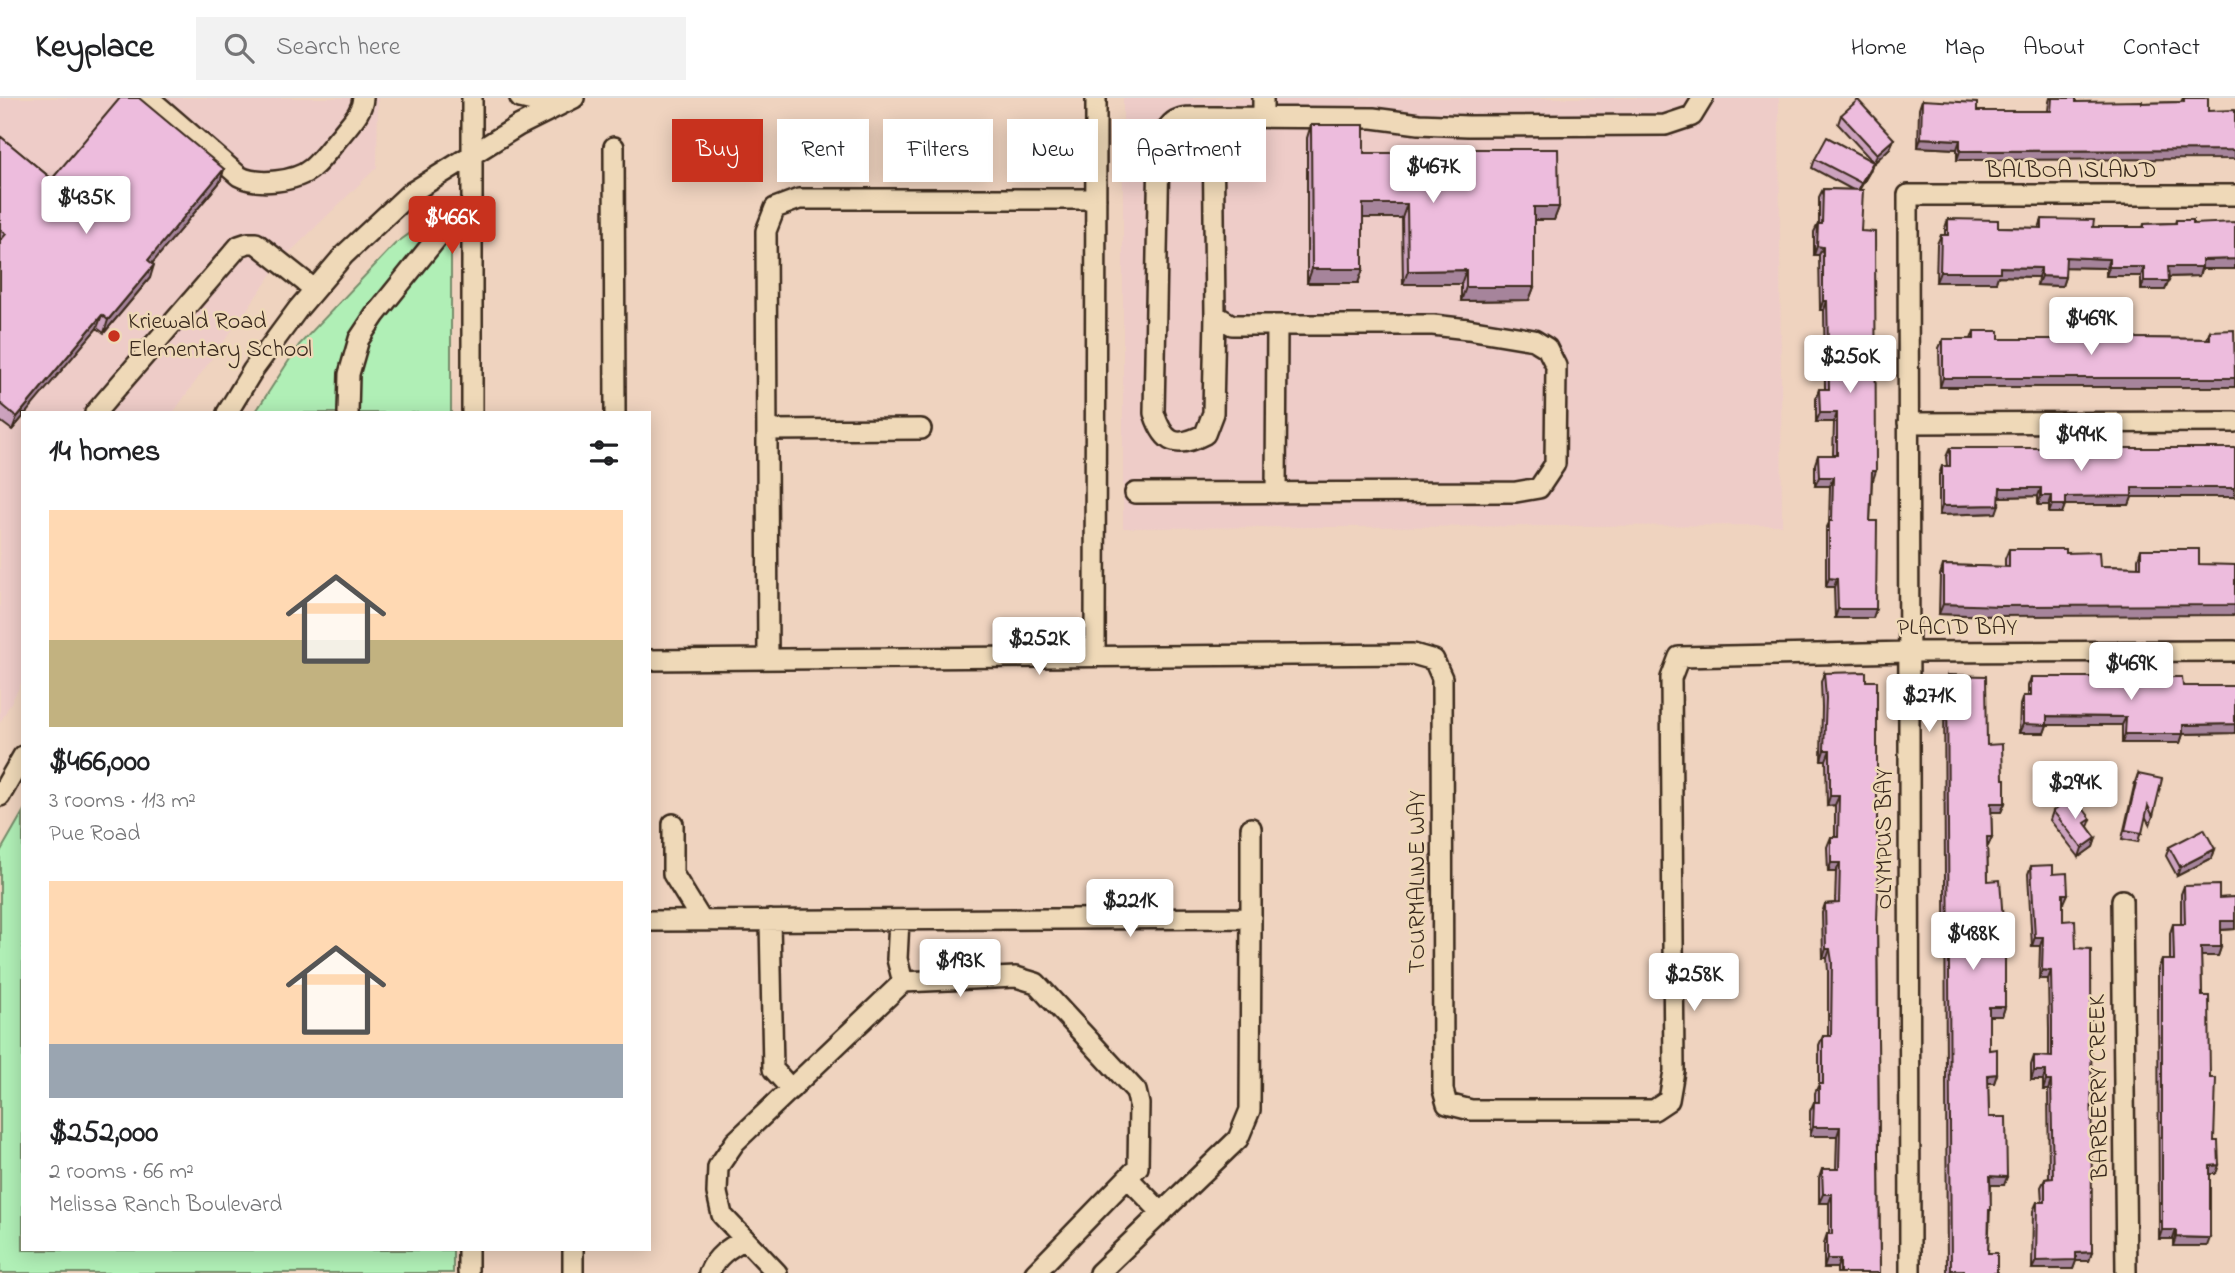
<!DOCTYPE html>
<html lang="en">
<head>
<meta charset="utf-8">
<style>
	:root { --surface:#fff; --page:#f2f2f2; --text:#202124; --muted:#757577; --line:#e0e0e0; --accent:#c8321e }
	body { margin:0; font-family:"Indie Flower",sans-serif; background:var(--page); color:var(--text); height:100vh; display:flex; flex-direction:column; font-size:26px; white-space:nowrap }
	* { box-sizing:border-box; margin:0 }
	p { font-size:23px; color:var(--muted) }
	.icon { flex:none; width:38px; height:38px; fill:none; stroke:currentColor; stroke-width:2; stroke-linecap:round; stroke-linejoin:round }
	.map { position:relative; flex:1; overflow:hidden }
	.panel { position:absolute; left:21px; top:313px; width:630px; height:840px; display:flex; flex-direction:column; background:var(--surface); border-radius:0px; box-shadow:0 4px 18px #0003 }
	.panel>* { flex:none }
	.banner { position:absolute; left:672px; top:21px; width:665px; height:63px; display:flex; gap:14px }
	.price { position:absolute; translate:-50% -60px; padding:0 16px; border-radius:7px; background:#fff; color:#222; font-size:23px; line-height:46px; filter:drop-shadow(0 2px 4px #0008) }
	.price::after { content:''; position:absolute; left:50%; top:42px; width:21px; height:16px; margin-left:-10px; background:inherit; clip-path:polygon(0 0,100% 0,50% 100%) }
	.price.on { background:var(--accent); color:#fff }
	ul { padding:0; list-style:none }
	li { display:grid; align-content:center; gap:14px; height:371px; padding:0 28px }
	li span { display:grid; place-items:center; height:217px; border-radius:0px; color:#555 }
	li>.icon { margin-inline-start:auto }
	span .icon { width:126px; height:126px; fill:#fffc; stroke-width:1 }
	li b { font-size:30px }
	h2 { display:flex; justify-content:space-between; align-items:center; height:84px; padding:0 28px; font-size:30px }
	.pill { padding:0 24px; border-radius:0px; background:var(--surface); box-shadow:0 4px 18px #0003; font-size:24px; line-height:63px }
	.pill.on { background:var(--accent); color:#fff }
	header { display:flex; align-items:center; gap:42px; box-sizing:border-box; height:98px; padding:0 35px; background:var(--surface); border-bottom:2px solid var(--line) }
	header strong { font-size:33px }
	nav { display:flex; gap:38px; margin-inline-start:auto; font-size:24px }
	.search { width:490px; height:63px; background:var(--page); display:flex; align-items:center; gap:18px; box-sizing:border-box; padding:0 24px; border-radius:0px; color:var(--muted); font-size:26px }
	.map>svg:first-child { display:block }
</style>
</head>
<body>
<header>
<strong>Keyplace</strong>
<div class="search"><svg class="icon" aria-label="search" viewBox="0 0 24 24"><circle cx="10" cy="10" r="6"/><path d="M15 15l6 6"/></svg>Search here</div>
<nav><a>Home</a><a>Map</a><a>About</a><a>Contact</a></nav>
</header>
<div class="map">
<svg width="2235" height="1175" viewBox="0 0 2235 1175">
	<rect width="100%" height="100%" fill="#efd3bf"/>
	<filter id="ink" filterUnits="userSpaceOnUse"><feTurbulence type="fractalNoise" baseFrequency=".0143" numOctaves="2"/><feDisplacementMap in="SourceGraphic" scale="14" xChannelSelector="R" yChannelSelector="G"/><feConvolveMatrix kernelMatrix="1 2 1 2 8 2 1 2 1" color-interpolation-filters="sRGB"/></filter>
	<g filter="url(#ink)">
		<path fill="#eeccc8" d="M0 0H378L377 69 282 162 173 315H23V582L0 625Z
			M1123 0H1779L1782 427 1123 430Z"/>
		<path fill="#b0efb6" stroke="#768c6a" stroke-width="2" d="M451 106V315H255L299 247 395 146Z
			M23 714V1152H453V1175H0V754Z"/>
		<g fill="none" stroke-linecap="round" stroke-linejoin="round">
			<g stroke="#3b2a1e" stroke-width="24">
				<path id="minor" d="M149 0 239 78C257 88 296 84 312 70 323 61 332 47 341 37 350 25 362 15 363 0
					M520 0 537 4 562 5
					M1263 18V0
					M1213 19C1181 19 1170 15 1159 49L1154 315C1164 346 1176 351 1205 336L1213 315 1215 217
					M614 49 615 315
					M95 315 239 148 248 145H256L314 191
					M227 315 253 272 298 211 344 157 409 96 518 28 574 0
					M348 315 349 276 359 241 375 217 441 135 452 128H473
					M472 315V0
					M1908 325 2235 324
					M767 332 921 331
					M1135 395 1516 394 1539 390 1555 366 1556 268 1547 250 1534 242 1468 231 1433 227H1232L1215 217 1213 19 1373 20 1419 26 1468 28 1665 27 1692 18 1703 0
					M1276 395 1277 227
					M1095 558 1096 0
					M768 561 766 133 775 110 799 101H1096
					M649 562 1413 556 1434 562 1442 580 1443 992 1447 1006 1471 1012H1654L1669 1002 1674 973 1671 580 1679 559 1909 554 2235 553
					M0 698 23 658
					M673 726V776L702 823
					M2122 802 2126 1175
					M1251 820V730
					M770 822 773 971 791 991
					M899 822 897 861 903 884
					M649 823 1251 820 1250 1012 1238 1041 1099 1175
					M1128 1080 1162 1115
					M468 1152V1175
					M573 1152V1175
					M709 1175C716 1158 729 1150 745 1141
					M777 1175 722 1117 717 1095 718 1069 735 1044 903 884 1016 879 1036 885 1136 993 1139 1006 1138 1069 1035 1175
					M1910 1175 1908 97H2235"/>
			</g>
			<use href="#minor" stroke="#efd9b8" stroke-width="19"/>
		</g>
		<path fill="#cca2be" stroke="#3b2a1e" stroke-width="2" d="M2050 0H2076V4L2142 5 2181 4 2183 0H2208L1957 62V51L1918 49 1919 11 1922 2 1977 13H2048L2049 4Z
			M1841 17 1894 41 1890 50 1874 65 1838 26Z
			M1311 27 1364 55H1448L1450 49 1467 51 1559 109 1554 122H1534V189L1529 202 1461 203V186H1403L1402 120H1363V171L1358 185H1307V40Z
			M0 38 52 81 224 71 220 84 152 165 150 180 104 235 97 230 23 315V319L12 332 0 323Z
			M1815 61 1873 64 1870 73 1859 92 1873 382H1872L1870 423 1873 520H1835L1834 489H1826V431L1829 425 1830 388H1815V366L1818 357H1833L1834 324H1816V300L1819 291H1825L1824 212H1820L1819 157H1814V134L1818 126H1819V99L1823 91 1853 92 1812 70Z
			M1948 121 1998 129 2039 130 2042 121 2093 129H2143L2144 126 2175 125 2176 122 2201 171 2199 178 2169 179 2165 192H2141V178H2106V170L2065 169V179L2062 188 2037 187 2038 179 1998 178 1996 184H1936L1937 146 1941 137H1945V130Z
			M2109 224 2134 240 2207 241 2210 233 2235 289H1940L1939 250 1943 241H1971L1974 233 1999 241H2106V233Z
			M1950 350 2066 358H2114L2116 350H2235V399H2132L2129 407H2065L2062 415H2049V407H2038V398L1999 399 1996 415 1939 417V377L1942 368H1947L1946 359Z
			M2009 451 2066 455 2100 468 2138 469V461L2141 451H2199L1996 518 1939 516 1940 477 1943 467 2005 469V461Z
			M1824 575 1877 823 1880 1175H1837V1170H1824V1145L1827 1136H1829V1105H1819V1080L1822 1071H1836L1837 1038H1810V1013L1814 1004H1815V995L1819 986V947L1823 938H1828V873L1827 860H1823L1822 815 1825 806 1835 805 1836 774H1828L1827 749 1831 739H1835V707L1827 708 1826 662H1821L1822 609 1821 584Z
			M1947 577 1987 647 2003 681 2005 705 2001 714H1991L1992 739 1988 748H1987L1988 783 2005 909 2002 918H1989V952L1997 976 1994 985H1988L1989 1019 2004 1087H1991L1988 1155 1997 1175H1947L1944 586Z
			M2031 579 2183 588H2235V635L2183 636 2180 645H2122V627H2047L2044 635H2019L2020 607 2023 598H2028V588Z
			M2138 676 2153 718 2150 727 2145 718 2138 744 2122 741 2135 684Z
			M2053 713 2091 721 2088 729 2096 740 2093 749 2079 759 2050 722Z
			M2169 749 2215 751 2212 760 2177 778 2166 758Z
			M2031 768 2053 776 2064 805H2063V823L2076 850 2092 1154 2089 1163H2076L2073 1171H2032L2033 1113 2037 1104H2042L2041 1089 2045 1081 2049 1080 2048 992H2043V982H2031V967L2034 958 2049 959V931L2048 881H2039L2040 848H2032L2028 776Z
			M2184 788 2219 800 2235 799V831L2221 832V849L2218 858H2201L2202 898 2210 980 2216 1076H2210L2207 1148H2173V1141H2159L2158 871 2162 862H2170V835L2173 826H2181V796Z"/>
		<path fill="#a6849b" stroke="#3b2a1e" stroke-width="2" d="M1921 40 1960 42 1957 51 1918 49Z
			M1894 41 1890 50 1874 65 1877 56Z
			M2235 52V61L1957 62 1960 53Z
			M1873 64 1870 73 1858 94 1861 85Z
			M224 71 220 84 144 175 148 162Z
			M1363 106H1407L1402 120H1358Z
			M1534 109H1559L1554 122H1529Z
			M1817 148 1823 149 1819 157H1814Z
			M2066 159 2109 161 2106 170 2062 169Z
			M2235 161V171H2201L2199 178 2165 179 2168 169 2202 162Z
			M154 167 150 180 104 235 108 222Z
			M2000 169 2041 170 2038 179 1998 178 1996 184H1936L1940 174Z
			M2109 169H2144L2141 178H2106Z
			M1312 171H1363L1358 185H1307Z
			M1466 172 1461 186H1403L1408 173Z
			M2041 178 2065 179 2062 188 2037 187Z
			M2144 183H2169L2165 192H2141Z
			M1466 189H1534L1529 202 1461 203Z
			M1823 203H1827L1824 212H1820Z
			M102 217 97 230 26 315H23V319L12 332 17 319Z
			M1943 280H2235V289H1940Z
			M1820 315H1837L1834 324H1816Z
			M1872 373H1876L1873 382H1869Z
			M1819 379H1833L1830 388H1815Z
			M2000 390H2041L2038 398 1997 399Z
			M2132 390H2235V399H2132L2129 407H2065L2062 415H2049L2052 407 2066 399Z
			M2041 398H2052L2049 407H2038Z
			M1999 407 1996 415 1939 417 1942 408Z
			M1829 480 1837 481 1834 489H1826Z
			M1943 506 2235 507V517L1996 518 1939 516Z
			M1838 511H1876L1873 520H1835Z
			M2047 618 2126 619 2122 627H2047L2044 635H2019L2023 626Z
			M2235 626V635L2180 636 2183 627Z
			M2125 636H2183L2180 645H2122Z
			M1824 652H1830L1826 662H1821Z
			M1830 698H1839L1835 707 1827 708Z
			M1991 705H2005L2001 714H1988Z
			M1987 739H1992L1988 748H1984Z
			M2096 740 2093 749 2079 759 2082 750Z
			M2215 751 2212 760 2177 778 2180 769Z
			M1831 765H1840L1836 774H1828Z
			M2063 796H2068L2064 805H2060Z
			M2221 823H2235V831L2218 832Z
			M2035 839H2043L2040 848H2032Z
			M2201 849H2221L2218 858H2198Z
			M1826 851H1830L1827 860H1823Z
			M2042 872 2051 873 2048 881H2039Z
			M1989 909H2005L2002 918H1986Z
			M2034 973H2046L2043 982H2031Z
			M1997 976 1994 985H1984L1988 977Z
			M2046 983H2051L2048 992H2043Z
			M1813 1029H1840L1837 1038H1810Z
			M2219 1067 2216 1076H2207L2210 1068Z
			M1990 1078 2007 1079 2004 1087H1987Z
			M1823 1096H1832L1829 1105H1819Z
			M2162 1132H2176L2173 1141H2159Z
			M2176 1139 2210 1140 2207 1148H2173Z
			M2092 1154 2089 1163H2076L2073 1171H2032L2036 1163 2076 1155Z
			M1827 1161H1840L1837 1170H1824Z
			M1951 1172H1964L1963 1175H1950Z"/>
		<path fill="#edbcdd" stroke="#3b2a1e" stroke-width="2" d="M120 0H139L224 71 148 162 154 167 108 222 102 217 17 319 0 305V143L6 136 0 131V38L52 81Z
			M2052 0H2076V4L2142 3V5L2184 4V0H2208V13L2235 12V52L1960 53V42L1921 40 1922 2 1977 5V13H2051Z
			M1858 2 1894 41 1877 56 1841 17Z
			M1311 27H1364V55H1450V49H1467V51H1558L1559 109H1534V189H1466V172L1408 173 1407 106H1363V171H1312Z
			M1827 39 1873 64 1861 85 1815 61Z
			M1823 91 1863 92 1861 133 1875 134 1876 373H1872L1870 423H1877L1876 511H1838L1837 481 1829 480V423H1832L1833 379H1819L1818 357H1837V315H1820L1819 291H1829L1827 203H1823V149L1817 148 1818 126H1822Z
			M1948 121 1998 122V129L2042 130V121L2094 122 2093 129H2144V126L2176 125V122H2193V126L2235 124V161L2202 162V169H2168L2169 183H2144V169H2109V161L2066 159 2065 179 2041 178V170L2000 169V174H1940L1941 137H1948Z
			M2109 224H2134V240L2210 241V233L2234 232 2235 280H1943V241H1974V233H1999V241H2109Z
			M1950 350H2066V358H2116V350H2235V390H2132V398L2066 399V407H2052V398H2041V390H2000L1999 407 1942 408V368H1950Z
			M2009 451H2066V455L2099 454 2100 468 2141 469V451H2199V466L2235 467V507L2000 508 1943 506V467L2009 469Z
			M1866 574V583H1877V739H1879V762L1877 823 1880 1175H1840V1161H1827V1136H1832V1096H1823L1822 1071H1839L1840 1029H1813L1814 1004H1819V986H1823V938H1831L1832 864 1830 851H1826L1825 806 1839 805 1840 765H1831V739H1838L1839 698H1830V652H1824L1826 600 1824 575Z
			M1947 577 1986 578 1987 647 2002 646 2003 681H2005V705H1991L1992 739H1987L1988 783 2000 782 2005 850V909H1989V952L1997 951V976L1988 977 1989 1019H2006L2007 1079 1990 1078 1991 1112H1989L1988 1155H1997V1175H1964V1172H1951Z
			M2031 579H2182L2183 588H2235V626L2183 627V636H2125L2126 619 2047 618V627L2023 626V598H2031Z
			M2138 676 2162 681 2153 718 2148 708 2142 735 2125 732Z
			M2073 697 2091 721 2085 725 2096 740 2082 750 2053 713Z
			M2204 731 2215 751 2180 769 2169 749Z
			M2053 767V776L2067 775 2068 796H2063V823L2075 822 2076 850 2091 851 2092 1154 2076 1155V1162L2036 1163 2037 1104H2045V1081L2053 1080 2051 983H2046V973H2034V958L2052 959V922L2051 873 2042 872 2043 839H2035L2031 768Z
			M2219 787V800L2235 799V823H2221V849H2201L2202 898H2209L2210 980H2216L2214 1043H2218L2219 1067 2210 1068V1140L2176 1139V1132H2162V862H2174L2173 826H2185L2184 788Z"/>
	</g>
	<circle fill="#c8321e" stroke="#efd9b8" stroke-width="2.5" cx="114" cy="238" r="7"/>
	<g text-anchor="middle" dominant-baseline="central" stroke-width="5" stroke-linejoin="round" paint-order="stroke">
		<g font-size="24" fill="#3b2a1e" stroke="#efd9b8">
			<text x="2071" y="73">BALBOA ISLAND</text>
			<text x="1957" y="530">PLACID BAY</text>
			<text transform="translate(1885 741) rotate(-90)">OLYMPUS BAY</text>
			<text transform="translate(1418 784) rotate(-90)">TOURMALINE WAY</text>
			<text transform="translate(2100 989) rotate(-91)">BARBERRY CREEK</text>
		</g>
		<g font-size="24" fill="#3b2a1e" stroke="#efd9b8" text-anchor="start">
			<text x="128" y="224">Kriewald Road<tspan x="128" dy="28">Elementary School</tspan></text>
		</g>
	</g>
</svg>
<b class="price" style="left:1433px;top:107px">$467K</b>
<b class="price" style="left:86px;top:138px">$435K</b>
<b class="price on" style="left:452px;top:158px">$466K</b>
<b class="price" style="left:2091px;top:259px">$469K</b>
<b class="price" style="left:1850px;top:297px">$250K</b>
<b class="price" style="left:2081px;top:375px">$494K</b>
<b class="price" style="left:1039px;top:579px">$252K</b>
<b class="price" style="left:2131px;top:604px">$469K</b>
<b class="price" style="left:1929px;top:636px">$271K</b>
<b class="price" style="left:2075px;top:723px">$294K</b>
<b class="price" style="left:1130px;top:841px">$221K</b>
<b class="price" style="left:1973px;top:874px">$488K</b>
<b class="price" style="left:960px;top:901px">$193K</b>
<b class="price" style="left:1694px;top:915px">$258K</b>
<div class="banner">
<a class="pill on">Buy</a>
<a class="pill">Rent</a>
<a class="pill">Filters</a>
<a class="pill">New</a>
<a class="pill">Apartment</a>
</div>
<section class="panel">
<h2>14 homes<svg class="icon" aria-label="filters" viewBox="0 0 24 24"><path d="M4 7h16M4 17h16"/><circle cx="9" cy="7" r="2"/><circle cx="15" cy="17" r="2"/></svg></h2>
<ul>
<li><span style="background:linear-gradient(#ffd9b3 60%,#c2b280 0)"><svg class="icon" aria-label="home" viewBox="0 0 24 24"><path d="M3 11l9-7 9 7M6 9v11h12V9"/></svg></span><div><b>$466,000</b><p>3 rooms · 113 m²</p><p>Pue Road</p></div></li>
<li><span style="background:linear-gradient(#ffd9b3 75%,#9aa5b1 0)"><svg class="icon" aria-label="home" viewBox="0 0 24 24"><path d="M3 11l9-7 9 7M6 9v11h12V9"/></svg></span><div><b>$252,000</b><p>2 rooms · 66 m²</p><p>Melissa Ranch Boulevard</p></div></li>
</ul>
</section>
</div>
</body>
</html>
